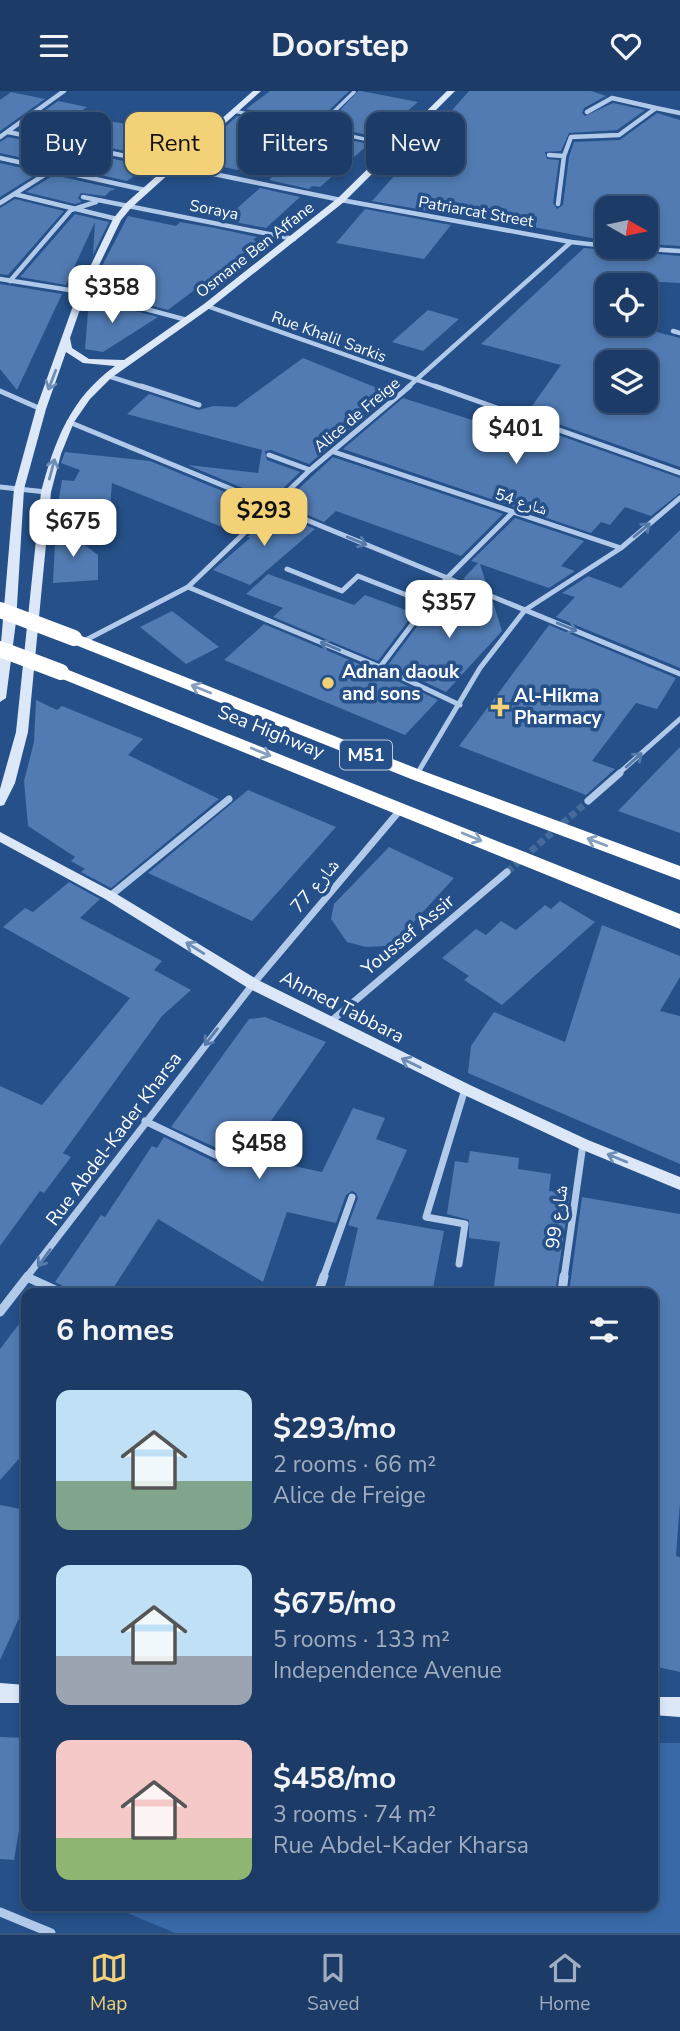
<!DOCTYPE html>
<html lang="en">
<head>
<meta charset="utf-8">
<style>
	:root { --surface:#1c3c67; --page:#294770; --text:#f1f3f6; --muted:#a0adc0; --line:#3a567b; --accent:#f3d176 }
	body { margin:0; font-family:"Nunito Sans","Noto Naskh Arabic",sans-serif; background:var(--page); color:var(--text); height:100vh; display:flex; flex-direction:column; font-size:26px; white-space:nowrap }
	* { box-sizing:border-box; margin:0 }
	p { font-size:23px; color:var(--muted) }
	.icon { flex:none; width:38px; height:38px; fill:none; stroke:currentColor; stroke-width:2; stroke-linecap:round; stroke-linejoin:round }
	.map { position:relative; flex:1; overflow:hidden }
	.drawer { position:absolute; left:21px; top:1197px; width:637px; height:623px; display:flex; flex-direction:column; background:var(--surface); border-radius:14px; box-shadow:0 4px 10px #0003,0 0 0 2px var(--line) }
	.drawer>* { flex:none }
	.hud { position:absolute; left:21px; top:21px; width:639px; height:63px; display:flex; gap:14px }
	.needle { width:46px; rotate:99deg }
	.buttons { position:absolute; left:595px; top:105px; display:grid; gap:14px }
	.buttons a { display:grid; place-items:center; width:63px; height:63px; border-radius:14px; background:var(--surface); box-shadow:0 4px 10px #0003,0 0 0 2px var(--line); font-size:35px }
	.price { position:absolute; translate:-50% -60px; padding:0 16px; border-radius:14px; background:#fff; color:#222; font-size:23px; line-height:46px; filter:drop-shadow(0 2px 4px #0008) }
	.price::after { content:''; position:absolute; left:50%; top:42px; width:21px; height:16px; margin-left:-10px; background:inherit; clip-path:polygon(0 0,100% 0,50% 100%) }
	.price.current { background:var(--accent); color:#111 }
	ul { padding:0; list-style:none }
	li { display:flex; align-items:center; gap:21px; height:175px; padding:0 35px }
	li span { display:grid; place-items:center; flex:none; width:196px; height:140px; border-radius:14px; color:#555 }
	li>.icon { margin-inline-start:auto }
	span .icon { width:84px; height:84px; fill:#fffc; stroke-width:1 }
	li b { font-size:30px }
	h2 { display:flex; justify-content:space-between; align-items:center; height:84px; padding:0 35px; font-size:30px }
	.chip { padding:0 24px; border-radius:14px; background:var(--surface); box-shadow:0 4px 10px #0003,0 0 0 2px var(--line); font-size:24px; line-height:63px }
	.chip.current { background:var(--accent); color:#111 }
	header { display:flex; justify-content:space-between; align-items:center; height:91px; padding:0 35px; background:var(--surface); font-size:32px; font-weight:700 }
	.dock { display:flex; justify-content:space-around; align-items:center; height:98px; border-top:2px solid var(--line); background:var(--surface); font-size:19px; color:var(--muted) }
	.dock a { display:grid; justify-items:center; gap:4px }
	.dock .current { color:var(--accent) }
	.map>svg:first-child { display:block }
</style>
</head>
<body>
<header><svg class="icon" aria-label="menu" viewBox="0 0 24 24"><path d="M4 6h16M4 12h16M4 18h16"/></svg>Doorstep<svg class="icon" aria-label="heart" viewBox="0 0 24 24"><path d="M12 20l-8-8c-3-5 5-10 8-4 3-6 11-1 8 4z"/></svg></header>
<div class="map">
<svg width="680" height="1842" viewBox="0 0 680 1842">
	<rect width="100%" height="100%" fill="#255089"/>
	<path fill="#3969a6" d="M653 1652H680V1842H175L110 1815H653Z"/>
	<path fill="#517bb2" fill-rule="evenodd" d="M270 0H349L315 33 246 18Z
		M358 0H361L418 11 377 46 325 35Z
		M469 0H591L606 5 584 17 582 22 585 25 613 12 645 19 617 39 569 42 561 60 545 61 547 68 559 69 553 112 557 118 563 114 569 66 574 51 620 49 657 22 680 29V155L646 153V117H607V150L460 122 457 125 372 110Z
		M11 1 45 8 0 40V9Z
		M58 10 87 16 76 24 197 46 175 66 164 63 159 67 19 38Z
		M237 25 369 53 320 96 312 95 309 98 269 89 272 86 189 69Z
		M8 46 148 75 127 90 0 62V51Z
		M0 72 40 81 0 106Z
		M54 84 116 98 110 100 105 105 81 102 78 107 82 111 75 113 26 101Z
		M260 97 300 106 266 137 224 129Z
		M15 108 64 120 8 184 0 183V117Z
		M365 118 451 134 424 168 336 152Z
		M75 123 109 131 93 164 95 131 66 194 20 186Z
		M128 125 176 135 180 131 215 137 257 146 253 149 258 151 168 219 90 198Z
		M584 157 680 165V192L644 190V194H607V233H641V237L680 247V376L527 322 561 274 481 253ZM607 271H646V310H607Z
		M0 193 62 203 17 299 0 278Z
		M89 208 158 226 103 261 85 258Z
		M428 219 459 228 423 260 392 251Z
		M303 267 392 303 309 373 271 359 265 360 267 369 300 381 271 409 188 374 258 382 262 359 127 323 149 303 198 319 214 315 236 316Z
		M403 307 513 342 521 331 680 387V402L651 425 625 416 610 434 601 431 591 442 343 358Z
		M65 361 150 370 263 417 237 442 112 392 110 417H99L98 447 55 430 62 389 74 390 80 379 61 372Z
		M333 366 503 423 461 465 336 420 324 431 282 413Z
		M274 421 315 438 250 494 213 479 250 447 247 446Z
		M515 427 584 450 561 475 575 480 549 497 480 473 488 498 463 488 478 472 471 470Z
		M56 432 98 464V489L53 492Z
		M680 439V577L556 526 575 506 562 502 588 485 621 497Z
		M268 483 354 514 365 504 414 522 378 570 273 526 283 517 246 503Z
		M456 496 493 511 502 540 446 601 388 574 424 526 427 527Z
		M172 520 219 556 186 573 140 536Z
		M264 533 378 581 438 609 405 644 224 569Z
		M549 534 676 587 657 618 636 612 592 670 615 678 586 704 459 655Z
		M36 609 57 619 62 615 143 648 128 664 219 708 111 797 81 781 85 778 71 770 75 766 28 735 24 690 34 651Z
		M680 656V742L618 720 642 695Z
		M248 699 336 736 252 830 148 782Z
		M389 756 454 787 400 846 386 855 366 856 347 851 331 828 334 813Z
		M69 791 100 808 80 827 162 870 154 879 191 899 162 925 63 1062 71 1066 44 1102 40 1100 0 1155V995L42 1014 130 907 3 836 25 817 33 821Z
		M560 810 595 831 502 914 464 889 469 885 442 867 476 838 486 844 501 830 516 839 545 814 551 818Z
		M602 834 680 865V886L660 920 680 925V1073L468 982 471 955 494 921 565 951Z
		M265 926 326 951 271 1030 282 1034 260 1068 322 1081 353 1017 385 1027 376 1048 407 1059 376 1128 444 1140 432 1202H343L358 1137 348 1134 358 1107 356 1102 352 1100 346 1104 336 1132 287 1121 263 1191 158 1128 110 1202H69L65 1196 55 1191 101 1124 105 1126 152 1055 157 1057 164 1046 215 1071 223 1068 221 1059 171 1036 249 928Z
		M470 1060 519 1067 518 1078 551 1083 549 1100 570 1103 555 1202H493L500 1151 469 1147V1129L447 1123 455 1070 468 1072Z
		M582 1106 680 1123V1411L676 1465 680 1466V1581L653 1575V1202H569Z
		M26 1224V1360L0 1389V1258Z
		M0 1414 26 1419V1512L0 1569Z
		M0 1646 26 1647V1697L14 1769 0 1768Z"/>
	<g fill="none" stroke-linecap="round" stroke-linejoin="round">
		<path stroke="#466a9b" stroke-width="7" stroke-dasharray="7 3.5" stroke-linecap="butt" d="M507 781 588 710"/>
		<path stroke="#b2caea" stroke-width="3.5" d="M234 20 397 55
			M317 37 354 1"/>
		<path stroke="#b2caea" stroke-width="4.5" d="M587 21 612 7 656 17
			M8 41 341 109 571 151 607 155
			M0 46 64 0
			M549 64 564 65
			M0 67 145 99
			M14 103 117 128
			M83 106 294 148
			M0 112 52 79
			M558 113 564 65 571 46 619 44 656 17 680 22
			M615 156 680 160
			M0 188 82 201 187 229
			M10 190 71 119 96 111
			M207 215 440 297
			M673 240 680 242
			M108 285 146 297
			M407 297 571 151"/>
		<path stroke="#b2caea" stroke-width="5" d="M141 295 199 314
			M435 295 680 382
			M0 300 41 318
			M69 331 680 583
			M334 361 621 457
			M269 364 310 379
			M0 396 46 401
			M287 478 342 500 358 485 427 512
			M188 496 380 576 460 614
			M82 551 188 496 310 379 410 295
			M380 576 447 487 513 421
			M417 683 480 577 525 519 621 457 680 407
			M618 683 680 628"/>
		<path stroke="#b2caea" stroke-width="7" d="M417 684 418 682
			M588 710 620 682
			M110 805 229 708
			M330 931 507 781
			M145 1030 218 1065
			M459 1173 465 1133 426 1126 465 998
			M26 1187 253 893 401 718
			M323 1187 352 1106
			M564 1187 583 1053"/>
		<path stroke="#b2caea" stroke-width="9" d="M29 1187 62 1202
			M318 1202 324 1185
			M562 1202 564 1185
			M0 1221 28 1185
			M0 1821 51 1842"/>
		<path fill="#dce8f8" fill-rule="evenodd" d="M253 0H261L131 117 121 129 86 201 70 247 72 257 89 268 124 269 204 213 338 107 447 0H455L344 111 210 217 111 287 90 308 74 331 61 363 51 401 28 641 15 692 4 714 0 715V698L16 641 41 401C55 349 70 308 115 275L83 272 66 261 46 318 24 398 16 531 6 607 0 611V564L14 398 36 318 78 201 113 128 125 113Z
			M0 741 115 802 258 889 470 994 588 1049 680 1086V1099L578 1057 460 1002 248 897 105 808 0 751Z
			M0 1592 26 1594V1612H0Z
			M653 1606H680V1626L653 1624Z"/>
		<path fill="#fff" fill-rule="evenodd" d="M74 542 423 680 680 775V789L411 688 68 551 66 547 68 543Z
			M61 576 680 823V838L55 585 52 581Z"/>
		<path stroke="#fff" stroke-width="16" d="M0 519 74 547
			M0 558 61 581"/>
	</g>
	<defs><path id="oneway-shaft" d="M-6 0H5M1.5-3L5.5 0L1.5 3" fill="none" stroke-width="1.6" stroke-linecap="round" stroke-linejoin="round" transform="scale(1.75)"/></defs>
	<g stroke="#6e8db5">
		<use href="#oneway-shaft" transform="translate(52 289) rotate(111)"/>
		<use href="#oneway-shaft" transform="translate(52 378) rotate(-75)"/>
		<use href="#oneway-shaft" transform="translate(195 857) rotate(-148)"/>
		<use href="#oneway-shaft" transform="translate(411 972) rotate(-154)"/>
		<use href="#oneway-shaft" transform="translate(617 1067) rotate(-158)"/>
	</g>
	<g stroke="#567bab">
		<use href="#oneway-shaft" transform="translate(642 439) rotate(-40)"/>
		<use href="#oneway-shaft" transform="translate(357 450) rotate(22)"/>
		<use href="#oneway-shaft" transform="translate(567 536) rotate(22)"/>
		<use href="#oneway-shaft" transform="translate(330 555) rotate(-157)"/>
		<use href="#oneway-shaft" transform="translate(634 669) rotate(-42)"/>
		<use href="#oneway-shaft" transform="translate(211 946) rotate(128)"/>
		<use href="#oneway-shaft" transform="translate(44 1167) rotate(126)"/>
	</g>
	<g stroke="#879fbe">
		<use href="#oneway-shaft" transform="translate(201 598) rotate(-158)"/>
		<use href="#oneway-shaft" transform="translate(261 661) rotate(22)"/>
		<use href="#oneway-shaft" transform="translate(472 746) rotate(22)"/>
		<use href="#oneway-shaft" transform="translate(597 751) rotate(-159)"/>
	</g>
	<g fill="#f3d176" stroke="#255089" stroke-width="2.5">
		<circle cx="328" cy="592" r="7"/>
		<path d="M496.5 605.5h7v7h7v7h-7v7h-7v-7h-7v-7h7z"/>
	</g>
	<g text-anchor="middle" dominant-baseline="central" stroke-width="7" stroke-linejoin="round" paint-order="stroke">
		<g font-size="16" fill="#fff" stroke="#255089">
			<text transform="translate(214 119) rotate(11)">Soraya</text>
			<text transform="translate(476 121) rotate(10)">Patriarcat Street</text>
			<text transform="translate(255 159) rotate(-38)">Osmane Ben Affane</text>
			<text transform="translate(329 246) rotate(20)">Rue Khalil Sarkis</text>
			<text transform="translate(357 324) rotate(-40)">Alice de Freige</text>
			<text transform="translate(521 411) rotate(18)">شارع 54</text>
		</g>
		<rect fill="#255089" stroke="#becadc" stroke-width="2" x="340" y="649.5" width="52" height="29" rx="5"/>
		<g font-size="18" font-weight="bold" fill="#fff">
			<text x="366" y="664">M51</text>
		</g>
		<g font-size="19" font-weight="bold" fill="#fff" stroke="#255089" text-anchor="start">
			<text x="342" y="581">Adnan daouk<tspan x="342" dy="22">and sons</tspan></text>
			<text x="514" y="605">Al-Hikma<tspan x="514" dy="22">Pharmacy</tspan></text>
		</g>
		<g font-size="19" fill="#fff" stroke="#255089">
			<text transform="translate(271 641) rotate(22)">Sea Highway</text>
			<text transform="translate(315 795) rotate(-50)">شارع 77</text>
			<text transform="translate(408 844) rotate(-40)">Youssef Assir</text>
			<text transform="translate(342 916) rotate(27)">Ahmed Tabbara</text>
			<text transform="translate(114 1048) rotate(-53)">Rue Abdel-Kader Kharsa</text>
			<text transform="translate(557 1126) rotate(-82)">شارع 99</text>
		</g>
	</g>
</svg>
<div class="buttons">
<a><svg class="needle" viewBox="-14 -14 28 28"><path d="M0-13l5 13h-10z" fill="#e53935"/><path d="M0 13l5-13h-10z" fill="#a0adc0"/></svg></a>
<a><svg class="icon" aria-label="locate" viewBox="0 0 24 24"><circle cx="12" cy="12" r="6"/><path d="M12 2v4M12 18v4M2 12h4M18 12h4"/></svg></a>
<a><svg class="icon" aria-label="layers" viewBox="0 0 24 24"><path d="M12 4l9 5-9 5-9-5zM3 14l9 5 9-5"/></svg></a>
</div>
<b class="price" style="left:112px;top:234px">$358</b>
<b class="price" style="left:516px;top:375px">$401</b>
<b class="price current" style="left:264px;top:457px">$293</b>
<b class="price" style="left:73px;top:468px">$675</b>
<b class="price" style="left:449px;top:549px">$357</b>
<b class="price" style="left:259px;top:1090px">$458</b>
<div class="hud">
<a class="chip">Buy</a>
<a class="chip current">Rent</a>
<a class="chip">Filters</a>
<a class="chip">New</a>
</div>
<section class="drawer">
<h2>6 homes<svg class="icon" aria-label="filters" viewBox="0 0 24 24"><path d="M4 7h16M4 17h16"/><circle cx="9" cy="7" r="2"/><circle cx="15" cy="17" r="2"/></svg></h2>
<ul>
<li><span style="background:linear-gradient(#bfe0f5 65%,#7fa58c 0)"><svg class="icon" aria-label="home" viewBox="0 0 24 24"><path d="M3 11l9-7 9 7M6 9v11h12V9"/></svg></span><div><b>$293/mo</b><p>2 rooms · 66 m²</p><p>Alice de Freige</p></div></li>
<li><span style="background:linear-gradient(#bfe0f5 65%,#9aa5b1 0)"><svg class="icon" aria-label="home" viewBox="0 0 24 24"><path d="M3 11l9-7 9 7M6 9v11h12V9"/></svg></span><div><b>$675/mo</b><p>5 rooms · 133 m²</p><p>Independence Avenue</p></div></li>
<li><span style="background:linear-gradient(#f6c9c9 70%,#8fb573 0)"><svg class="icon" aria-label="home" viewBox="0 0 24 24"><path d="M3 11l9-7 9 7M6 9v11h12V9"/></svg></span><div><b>$458/mo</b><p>3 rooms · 74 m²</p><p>Rue Abdel-Kader Kharsa</p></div></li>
</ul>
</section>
</div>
<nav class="dock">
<a class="current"><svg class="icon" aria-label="map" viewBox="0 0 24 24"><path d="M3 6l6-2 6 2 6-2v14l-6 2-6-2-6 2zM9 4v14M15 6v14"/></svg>Map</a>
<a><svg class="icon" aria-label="saved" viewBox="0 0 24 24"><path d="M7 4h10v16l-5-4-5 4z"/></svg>Saved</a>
<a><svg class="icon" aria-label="home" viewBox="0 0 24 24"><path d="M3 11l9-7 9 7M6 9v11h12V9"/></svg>Home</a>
</nav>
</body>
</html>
